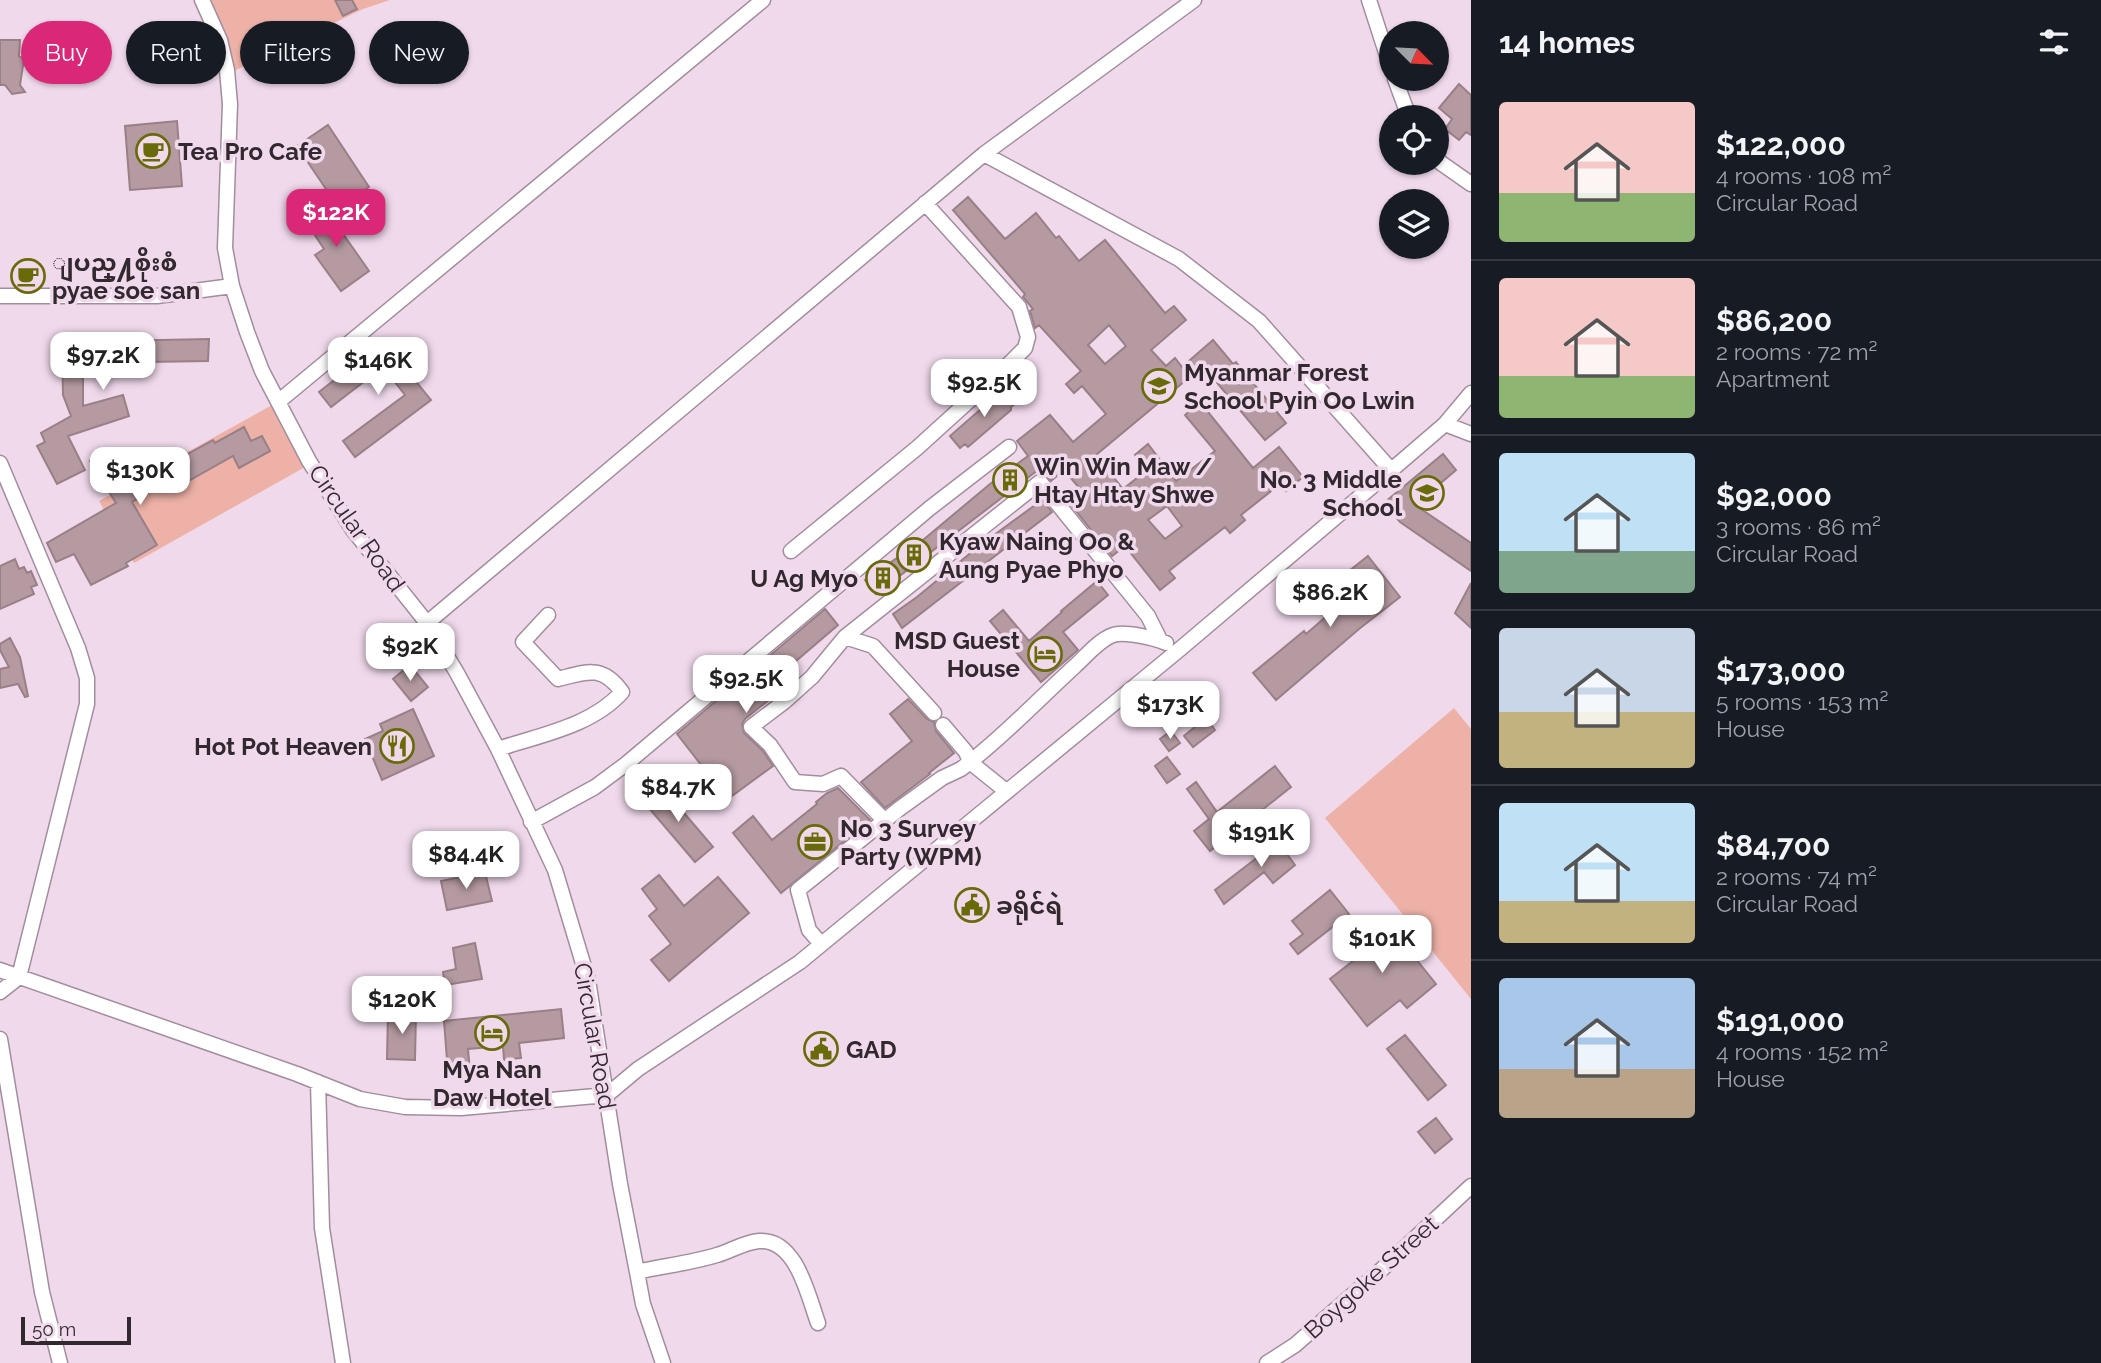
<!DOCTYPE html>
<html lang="en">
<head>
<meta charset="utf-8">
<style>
	:root { --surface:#171b24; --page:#20242c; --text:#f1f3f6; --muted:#9ea1a6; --line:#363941; --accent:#db2777 }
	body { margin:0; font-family:Raleway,"Noto Sans Myanmar",sans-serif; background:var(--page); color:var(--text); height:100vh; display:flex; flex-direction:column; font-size:26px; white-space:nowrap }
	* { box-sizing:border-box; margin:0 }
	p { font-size:23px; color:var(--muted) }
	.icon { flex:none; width:38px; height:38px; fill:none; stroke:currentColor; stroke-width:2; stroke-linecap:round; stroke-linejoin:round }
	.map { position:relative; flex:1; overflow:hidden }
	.panel { display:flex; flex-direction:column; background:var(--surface); width:630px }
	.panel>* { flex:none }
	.top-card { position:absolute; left:21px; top:21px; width:665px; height:63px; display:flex; gap:14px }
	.needle { width:46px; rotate:114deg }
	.fabs { position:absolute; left:1379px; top:21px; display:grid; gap:14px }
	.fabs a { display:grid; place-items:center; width:70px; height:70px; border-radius:50%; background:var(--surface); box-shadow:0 2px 5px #0004; font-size:35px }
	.scale { position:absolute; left:21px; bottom:18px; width:110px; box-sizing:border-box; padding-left:7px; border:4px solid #322930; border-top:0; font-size:19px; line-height:24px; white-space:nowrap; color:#322930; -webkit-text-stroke:5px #f0d9eb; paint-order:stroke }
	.price { position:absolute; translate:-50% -60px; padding:0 16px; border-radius:14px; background:#fff; color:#222; font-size:23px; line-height:46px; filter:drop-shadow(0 2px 4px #0008) }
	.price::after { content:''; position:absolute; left:50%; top:42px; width:21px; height:16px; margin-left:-10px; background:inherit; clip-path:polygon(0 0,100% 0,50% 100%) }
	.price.current { background:var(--accent); color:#fff }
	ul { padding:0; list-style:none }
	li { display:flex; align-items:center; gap:21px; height:175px; padding:0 28px }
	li+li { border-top:2px solid var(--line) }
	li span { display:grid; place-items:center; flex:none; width:196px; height:140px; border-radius:7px; color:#555 }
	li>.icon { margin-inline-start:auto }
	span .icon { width:84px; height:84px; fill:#fffc; stroke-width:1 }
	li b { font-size:30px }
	h2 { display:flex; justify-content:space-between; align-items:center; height:84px; padding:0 28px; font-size:30px }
	.chip { padding:0 24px; border-radius:32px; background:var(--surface); box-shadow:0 2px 5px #0004; font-size:24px; line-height:63px }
	.chip.current { background:var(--accent); color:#fff }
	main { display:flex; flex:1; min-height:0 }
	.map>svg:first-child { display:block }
</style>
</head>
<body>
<main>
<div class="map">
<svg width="1471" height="1363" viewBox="0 0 1471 1363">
	<rect width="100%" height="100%" fill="#f0d9eb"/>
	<path fill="#edb1a7" d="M210 0H390L363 9 234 71 229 43Z
		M272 405 305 467 134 563 99 501Z
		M1454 708 1471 729V999L1325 818Z"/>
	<path fill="#b59aa1" stroke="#997f86" stroke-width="2" fill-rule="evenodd" d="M335 0H352L357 9 343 16Z
		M290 28 296 42 271 54 264 40Z
		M0 40H20L19 56 24 59 20 85 25 92 12 94 5 85H0Z
		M1459 84 1471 95V135L1466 132 1459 140 1445 129 1452 119 1439 108Z
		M177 121 182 186 130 190 125 126Z
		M328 125 369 187 338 207 297 146Z
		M968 197 1005 239 1036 213 1056 238 1059 236 1079 261 1105 240 1165 313 1174 306 1186 320 1151 350 1166 366 1175 358 1182 367 1213 340 1233 364 1236 362 1286 423 1265 440 1203 366 1096 455 1123 489 1147 470 1135 455 1148 444 1176 481 1215 451 1185 415 1200 402 1253 468 1279 447 1303 477 1286 491 1280 484 1241 515 1245 520 1230 533 1225 527 1169 571 1175 578 1160 590 1125 546 1112 556 1068 501 1081 490 1064 470 1051 481 1038 470 876 594 865 580 923 540 990 484 1028 456 1017 441 1050 415 1073 442 1106 414 1082 386 1074 393 1066 384 1081 371 1039 325 1035 328 1030 311 1033 309 1023 297 1025 294 953 210ZM1109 325 1126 346 1105 364 1088 345ZM1167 506 1182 526 1165 539 1148 520Z
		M329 204 345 228 341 231 369 271 341 291 315 255 324 249 305 220Z
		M209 339 208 361 83 363V406L123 395 129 416 68 436 85 470 57 484 37 446 45 442 41 433 71 416 63 395 62 342Z
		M388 342 399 355 396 357 431 400 355 457 343 441 405 395 383 367 331 407 319 392 346 371 348 373Z
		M1005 388 1017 402 1011 407V410L968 447 965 444 960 448 950 436Z
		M244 427 251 441 262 436 270 451 239 468 233 456 185 483 180 475 132 502 157 545 126 563 128 566 91 585 74 554 56 562 47 543 116 503 90 461 106 451 128 487 213 440 215 443Z
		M1443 454 1456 470 1415 505 1471 543V571L1400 522 1384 503Z
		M1042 500 1052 512 902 628 893 614 917 597 979 546Z
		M1368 556 1400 597 1359 629 1276 700 1253 673 1304 631 1306 634 1351 595 1339 579Z
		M15 559 19 569 24 567 27 573 31 571 37 585 31 587 34 594 0 609V566Z
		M1097 581 1108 595 1063 632 1078 650 1041 682 990 621 1003 610 1029 641 1062 612 1061 611Z
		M1471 583V628L1455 613Z
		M825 609 838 625 782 673 790 683 745 719 742 724 744 733 763 751 773 766 725 801 707 776 709 775 677 734Z
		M10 638 20 657 28 696 25 697 18 684 0 688V669L9 667 0 650V644Z
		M410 665 428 687 411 701 393 679Z
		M908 699 927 719 934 722 936 731 954 753 929 773 930 774 885 808 861 782 912 741 890 714Z
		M413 709 434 756 382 780 365 739 383 731 380 724Z
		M1206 718 1215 730 1193 747 1184 736Z
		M1171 731 1180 743 1169 751 1160 739Z
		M1167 757 1180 774 1167 783 1155 766Z
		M1275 766 1291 787 1233 833 1236 838 1227 844 1224 840 1210 851 1194 831 1209 819 1187 789 1196 782 1217 812Z
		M661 786 713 847 695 862 643 801Z
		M838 788 870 820 781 893 733 833 753 816 772 840 817 804 816 802 827 793Z
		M1288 834 1297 845 1287 854 1295 865 1273 883 1264 872 1224 904 1215 890Z
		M485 872 492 901 447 910 441 881Z
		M659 875 684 906 718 877 749 913 669 981 651 960 671 944 649 916 657 909 642 889Z
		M1330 890 1349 914 1298 954 1290 944 1303 934 1292 921Z
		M1384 919 1436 984 1407 1008 1400 1000 1367 1026 1330 979 1358 957 1350 947Z
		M475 943 482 979 445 985 443 972 456 969 453 948Z
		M561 1009 564 1038 519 1043 521 1058 504 1060 503 1046 468 1049 470 1071 448 1073 444 1021Z
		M388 1012H416L415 1060 387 1059Z
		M1405 1035 1446 1085 1428 1100 1387 1049Z
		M1436 1118 1452 1139 1435 1153 1418 1132Z"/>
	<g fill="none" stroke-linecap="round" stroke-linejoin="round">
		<g stroke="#a28d9e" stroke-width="17">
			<path id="minor" d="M202 0 220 40 227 70 230 104 225 248 232 286 247 332 262 371 309 461 353 530 427 623 457 673 498 749 555 870 588 980 620 1184 637 1272 643 1304 663 1363
				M1369 0 1391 68
				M1395 79 1409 117
				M984 154 1179 259 1259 321 1391 470
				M1437 158 1441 163 1471 184
				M0 296H157L232 286
				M278 402 763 0
				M1445 424 1471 434
				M0 463 78 648 87 678V704L19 977 0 992
				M791 551 917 448 1004 369 1025 348 1028 337 1019 307 925 203
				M427 623 984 154 1194 0
				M845 637 812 677 784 702 751 727 770 745 795 782 823 784 841 776 885 821
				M934 713 873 646 845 637 1040 482 1148 616 1160 640
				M498 749C540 735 592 726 622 692 602 664 586 672 558 679L523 642 548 615
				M1006 791 970 762C1007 733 1040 698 1075 666 1086 656 1099 640 1113 635 1124 631 1155 638 1166 643
				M531 822 595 787 626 764 930 508 1009 447
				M821 944 809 930 798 890 899 809 942 778 961 769 970 762 966 752 943 725
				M0 970 297 1074 360 1099 405 1107 461 1108 607 1095 638 1069 800 962 1180 649 1395 467 1445 424 1471 393
				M0 1039 42 1292 60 1363
				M318 1082 322 1228 343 1363
				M637 1272C663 1266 691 1263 717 1255 731 1251 745 1242 759 1241 796 1238 808 1295 818 1323
				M1267 1363 1295 1345 1380 1271 1471 1186"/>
		</g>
		<use href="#minor" stroke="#fff" stroke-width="14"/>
	</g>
	<defs>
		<g id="cafe-ring" transform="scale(1.75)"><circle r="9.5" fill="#f0d9eb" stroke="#696a0a" stroke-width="1.5"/><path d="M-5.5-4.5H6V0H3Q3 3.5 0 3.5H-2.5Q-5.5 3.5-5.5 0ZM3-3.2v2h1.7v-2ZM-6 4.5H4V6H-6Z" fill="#696a0a"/></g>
		<g id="school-ring" transform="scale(1.75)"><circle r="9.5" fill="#f0d9eb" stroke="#696a0a" stroke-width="1.5"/><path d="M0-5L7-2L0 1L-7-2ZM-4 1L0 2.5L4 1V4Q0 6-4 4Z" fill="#696a0a"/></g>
		<g id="building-ring" transform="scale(1.75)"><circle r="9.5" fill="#f0d9eb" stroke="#696a0a" stroke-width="1.5"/><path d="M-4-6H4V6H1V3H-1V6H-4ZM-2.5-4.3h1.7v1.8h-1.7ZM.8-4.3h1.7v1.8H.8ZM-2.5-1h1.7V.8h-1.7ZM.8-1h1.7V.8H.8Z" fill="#696a0a"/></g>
		<g id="hotel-ring" transform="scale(1.75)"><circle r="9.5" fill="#f0d9eb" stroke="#696a0a" stroke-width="1.5"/><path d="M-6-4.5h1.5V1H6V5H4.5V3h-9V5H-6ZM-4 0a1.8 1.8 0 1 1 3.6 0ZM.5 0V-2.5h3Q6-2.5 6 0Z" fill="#696a0a"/></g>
		<g id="restaurant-ring" transform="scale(1.75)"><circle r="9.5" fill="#f0d9eb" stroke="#696a0a" stroke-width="1.5"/><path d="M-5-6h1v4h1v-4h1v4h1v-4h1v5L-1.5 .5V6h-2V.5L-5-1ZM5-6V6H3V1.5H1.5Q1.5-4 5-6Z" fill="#696a0a"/></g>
		<g id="office-ring" transform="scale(1.75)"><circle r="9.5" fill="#f0d9eb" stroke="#696a0a" stroke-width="1.5"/><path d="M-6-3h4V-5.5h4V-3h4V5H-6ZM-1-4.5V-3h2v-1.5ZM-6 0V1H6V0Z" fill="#696a0a"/></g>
		<g id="civic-ring" transform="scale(1.75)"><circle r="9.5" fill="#f0d9eb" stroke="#696a0a" stroke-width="1.5"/><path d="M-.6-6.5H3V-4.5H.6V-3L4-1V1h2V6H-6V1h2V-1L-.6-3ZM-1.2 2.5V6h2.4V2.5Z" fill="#696a0a"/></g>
	</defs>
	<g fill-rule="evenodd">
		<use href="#cafe-ring" x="153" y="151"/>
		<use href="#cafe-ring" x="28" y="276"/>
		<use href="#school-ring" x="1159" y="386"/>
		<use href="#building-ring" x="1010" y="480"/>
		<use href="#school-ring" x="1427" y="493"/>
		<use href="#building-ring" x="914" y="555"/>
		<use href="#building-ring" x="883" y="578"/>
		<use href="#hotel-ring" x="1045" y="654"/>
		<use href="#restaurant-ring" x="397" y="746"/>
		<use href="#office-ring" x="815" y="842"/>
		<use href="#civic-ring" x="972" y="905"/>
		<use href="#hotel-ring" x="492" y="1033"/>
		<use href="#civic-ring" x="821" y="1049"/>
	</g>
	<g text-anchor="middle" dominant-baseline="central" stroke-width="7" stroke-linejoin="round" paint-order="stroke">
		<g font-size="24" font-weight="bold" fill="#322930" stroke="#f0d9eb" text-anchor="start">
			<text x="178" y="151">Tea Pro Cafe</text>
			<text x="52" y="262">ျပည္႔စိုးစံ<tspan x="52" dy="28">pyae soe san</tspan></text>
			<text x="1184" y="372">Myanmar Forest<tspan x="1184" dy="28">School Pyin Oo Lwin</tspan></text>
			<text x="1034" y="466">Win Win Maw /<tspan x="1034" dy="28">Htay Htay Shwe</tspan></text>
			<text x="1402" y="479" text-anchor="end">No. 3 Middle<tspan x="1402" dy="28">School</tspan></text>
			<text x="939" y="541">Kyaw Naing Oo &amp;<tspan x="939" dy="28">Aung Pyae Phyo</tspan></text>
			<text x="858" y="578" text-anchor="end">U Ag Myo</text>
			<text x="1020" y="640" text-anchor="end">MSD Guest<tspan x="1020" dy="28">House</tspan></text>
			<text x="372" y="746" text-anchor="end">Hot Pot Heaven</text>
			<text x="840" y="828">No 3 Survey<tspan x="840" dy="28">Party (WPM)</tspan></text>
			<text x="996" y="905">ခရိုင်ရဲ</text>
			<text x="846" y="1049">GAD</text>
			<text x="492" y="1069" text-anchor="middle">Mya Nan<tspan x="492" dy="28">Daw Hotel</tspan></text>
		</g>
		<g font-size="24" fill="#322930" stroke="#f0d9eb">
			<text transform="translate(357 528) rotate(55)">Circular Road</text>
			<text transform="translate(595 1036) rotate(80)">Circular Road</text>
			<text transform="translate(1371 1277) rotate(-42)">Boygoke Street</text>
		</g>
	</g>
</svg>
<div class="fabs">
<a><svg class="needle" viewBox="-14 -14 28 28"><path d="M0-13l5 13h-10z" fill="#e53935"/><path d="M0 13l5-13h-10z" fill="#9ea1a6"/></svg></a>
<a><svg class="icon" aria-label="locate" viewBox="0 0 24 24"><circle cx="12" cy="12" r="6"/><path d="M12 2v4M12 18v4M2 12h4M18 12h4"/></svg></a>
<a><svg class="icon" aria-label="layers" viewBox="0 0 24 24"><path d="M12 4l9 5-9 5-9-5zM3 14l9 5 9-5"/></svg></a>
</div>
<div class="scale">50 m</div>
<b class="price current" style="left:336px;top:249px">$122K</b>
<b class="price" style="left:103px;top:392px">$97.2K</b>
<b class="price" style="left:378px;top:397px">$146K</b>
<b class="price" style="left:984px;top:419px">$92.5K</b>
<b class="price" style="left:140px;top:507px">$130K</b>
<b class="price" style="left:1330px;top:629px">$86.2K</b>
<b class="price" style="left:410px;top:683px">$92K</b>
<b class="price" style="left:746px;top:715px">$92.5K</b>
<b class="price" style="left:1170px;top:741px">$173K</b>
<b class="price" style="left:678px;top:824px">$84.7K</b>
<b class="price" style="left:1261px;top:869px">$191K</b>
<b class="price" style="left:466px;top:891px">$84.4K</b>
<b class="price" style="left:1382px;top:975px">$101K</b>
<b class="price" style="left:402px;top:1036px">$120K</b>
<div class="top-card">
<a class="chip current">Buy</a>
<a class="chip">Rent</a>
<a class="chip">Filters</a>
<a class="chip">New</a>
</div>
</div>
<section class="panel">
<h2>14 homes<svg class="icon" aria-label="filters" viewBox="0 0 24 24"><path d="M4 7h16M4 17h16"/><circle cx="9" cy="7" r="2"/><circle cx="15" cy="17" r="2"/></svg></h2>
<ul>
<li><span style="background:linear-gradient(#f6c9c9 65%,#8fb573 0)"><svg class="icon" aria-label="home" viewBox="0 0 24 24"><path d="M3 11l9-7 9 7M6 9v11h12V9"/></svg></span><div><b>$122,000</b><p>4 rooms · 108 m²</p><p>Circular Road</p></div></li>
<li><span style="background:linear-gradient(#f6c9c9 70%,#8fb573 0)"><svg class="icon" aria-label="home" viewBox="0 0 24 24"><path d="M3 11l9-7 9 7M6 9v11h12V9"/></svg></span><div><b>$86,200</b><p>2 rooms · 72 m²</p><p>Apartment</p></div></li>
<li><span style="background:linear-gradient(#bfe0f5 70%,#7fa58c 0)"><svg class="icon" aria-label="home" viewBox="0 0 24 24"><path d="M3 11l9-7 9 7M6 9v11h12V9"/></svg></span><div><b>$92,000</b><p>3 rooms · 86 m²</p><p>Circular Road</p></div></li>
<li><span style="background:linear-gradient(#c9d6e8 60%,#c2b280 0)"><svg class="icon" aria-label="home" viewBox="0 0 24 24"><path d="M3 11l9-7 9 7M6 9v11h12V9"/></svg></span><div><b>$173,000</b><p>5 rooms · 153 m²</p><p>House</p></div></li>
<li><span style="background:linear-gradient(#bfe0f5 70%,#c2b280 0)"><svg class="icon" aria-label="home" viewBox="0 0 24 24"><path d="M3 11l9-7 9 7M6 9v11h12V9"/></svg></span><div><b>$84,700</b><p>2 rooms · 74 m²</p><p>Circular Road</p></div></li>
<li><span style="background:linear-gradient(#a9c7e8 65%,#b9a48a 0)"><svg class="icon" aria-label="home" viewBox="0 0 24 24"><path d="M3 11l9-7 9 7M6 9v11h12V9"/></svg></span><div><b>$191,000</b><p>4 rooms · 152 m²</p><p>House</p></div></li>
</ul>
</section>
</main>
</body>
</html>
